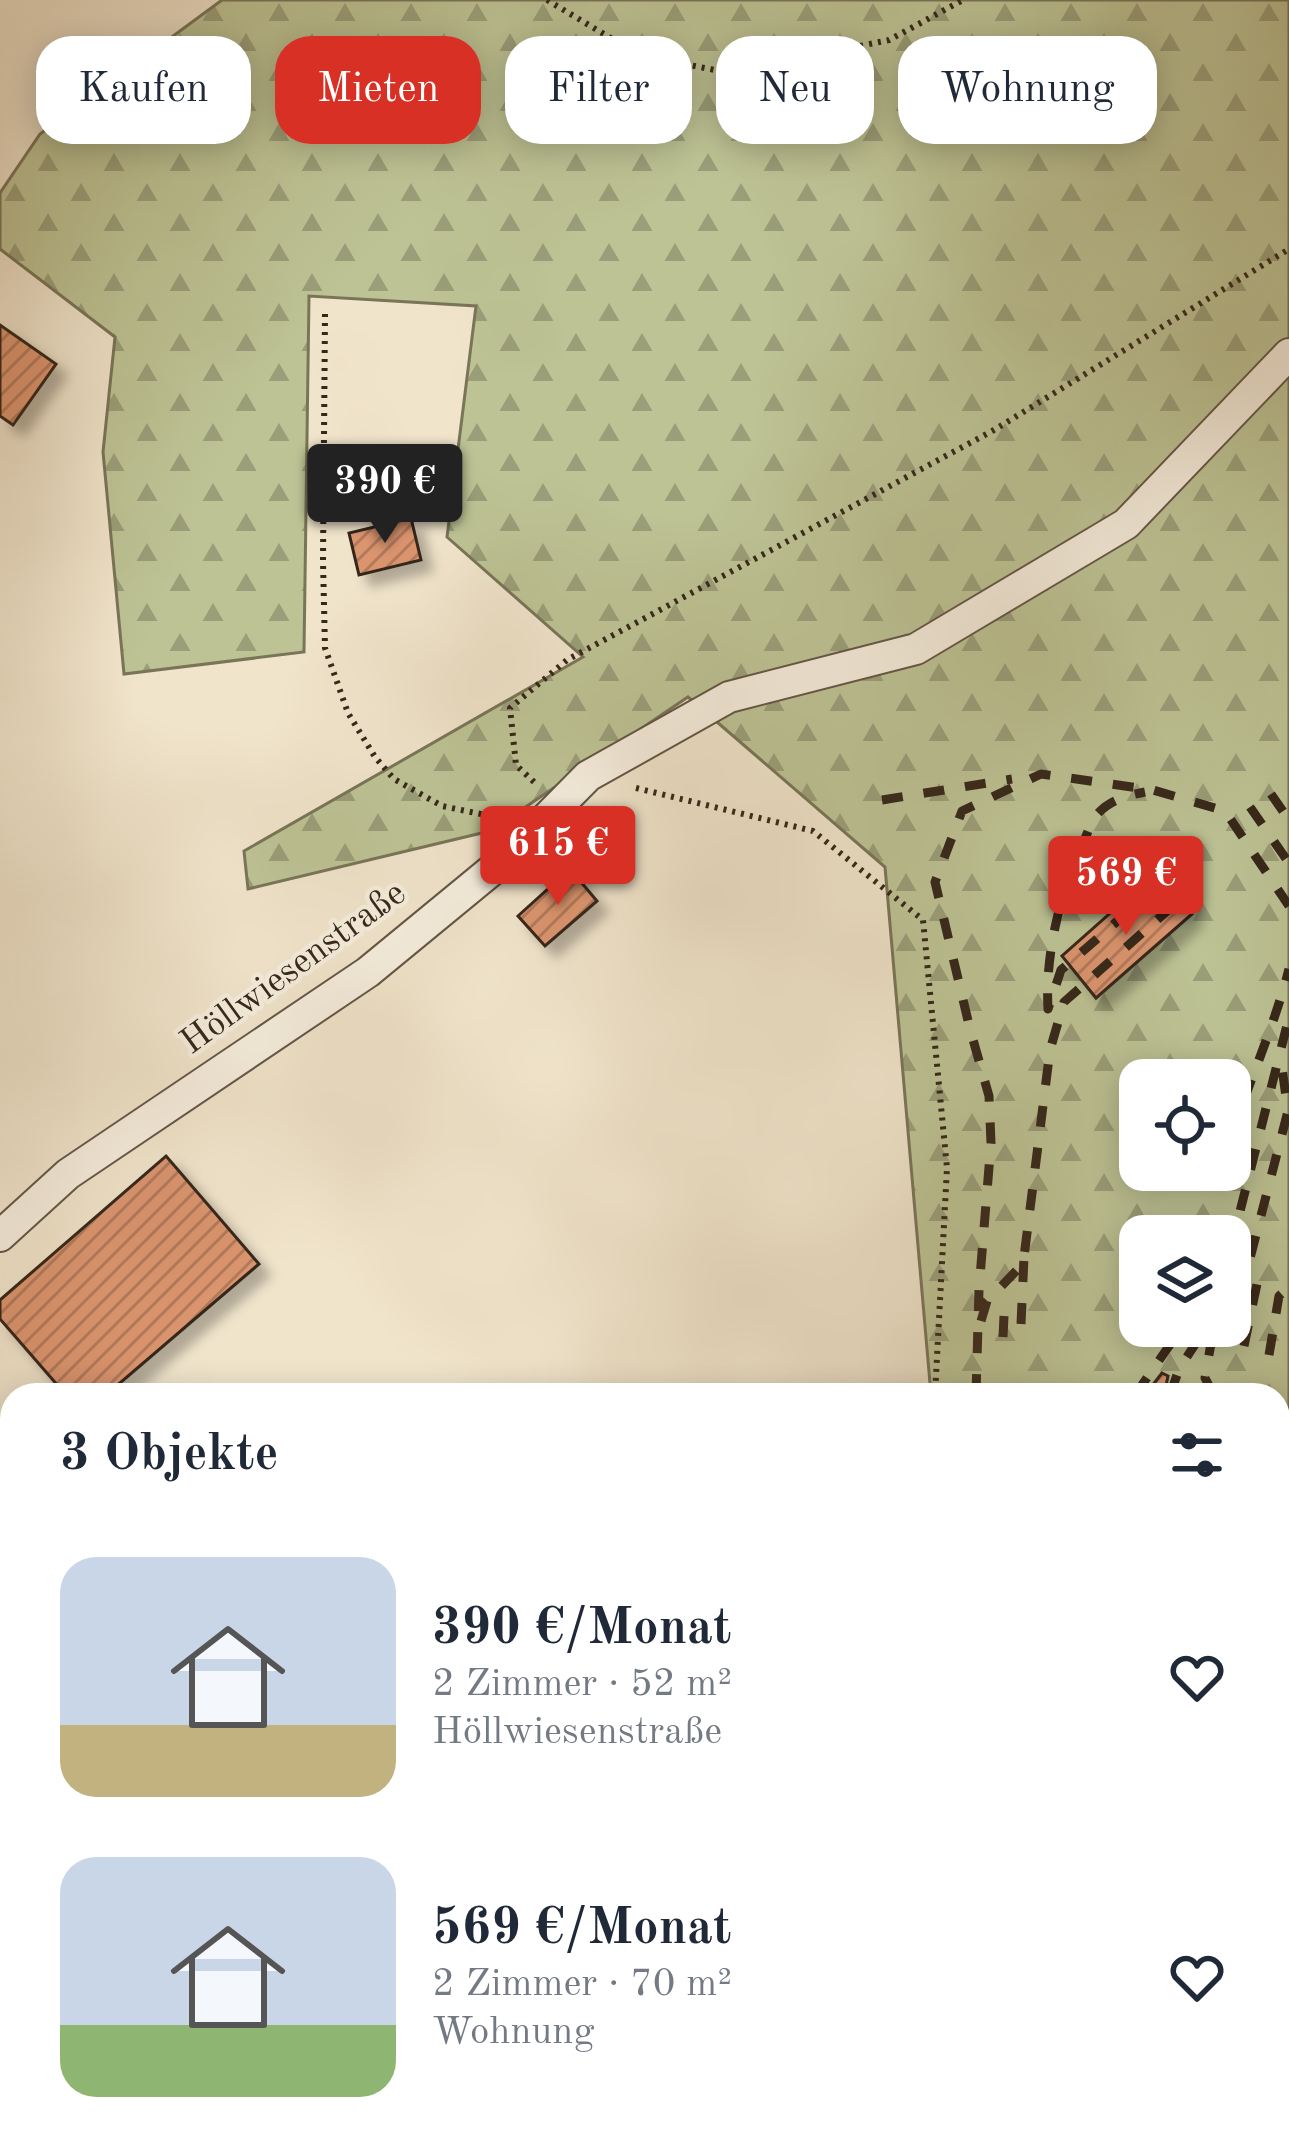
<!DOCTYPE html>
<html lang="de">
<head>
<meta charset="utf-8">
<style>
	:root { --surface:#fff; --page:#f6f6f7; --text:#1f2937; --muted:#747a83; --accent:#d93025 }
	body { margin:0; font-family:"Old Standard TT",serif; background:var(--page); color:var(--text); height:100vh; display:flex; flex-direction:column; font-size:45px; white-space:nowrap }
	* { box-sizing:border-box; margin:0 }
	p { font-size:39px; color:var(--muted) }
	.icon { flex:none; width:66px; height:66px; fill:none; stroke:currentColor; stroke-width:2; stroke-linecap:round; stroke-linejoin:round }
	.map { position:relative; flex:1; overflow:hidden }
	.sheet { position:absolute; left:0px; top:1383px; width:1290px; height:771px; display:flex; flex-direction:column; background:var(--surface); border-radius:36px 36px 0 0; box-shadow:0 6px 30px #0003 }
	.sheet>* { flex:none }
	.hud { position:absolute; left:36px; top:36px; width:1218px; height:108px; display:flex; gap:24px }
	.fabs { position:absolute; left:1119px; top:1059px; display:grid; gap:24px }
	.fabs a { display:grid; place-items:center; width:132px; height:132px; border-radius:24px; background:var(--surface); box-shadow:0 6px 30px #0003; font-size:60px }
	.price { position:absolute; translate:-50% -102px; padding:0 27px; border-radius:12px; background:var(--accent); color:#fff; font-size:39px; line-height:78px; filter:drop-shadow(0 3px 6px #0008) }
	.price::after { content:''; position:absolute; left:50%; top:72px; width:36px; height:27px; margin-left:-18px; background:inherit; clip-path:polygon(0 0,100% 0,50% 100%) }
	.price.active { background:#222; color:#fff }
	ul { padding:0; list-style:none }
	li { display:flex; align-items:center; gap:36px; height:300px; padding:0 60px }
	li span { display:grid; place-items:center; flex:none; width:336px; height:240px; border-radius:36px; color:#555 }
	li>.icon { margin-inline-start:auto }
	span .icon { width:144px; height:144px; fill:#fffc; stroke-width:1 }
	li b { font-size:51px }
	h2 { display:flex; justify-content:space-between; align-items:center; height:144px; padding:0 60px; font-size:51px }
	.tag { padding:0 42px; border-radius:36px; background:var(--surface); box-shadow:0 6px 30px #0003; font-size:42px; line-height:108px }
	.tag.active { background:var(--accent); color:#fff }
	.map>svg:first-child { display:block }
</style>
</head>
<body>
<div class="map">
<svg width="1289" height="2152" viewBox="0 0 1289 2152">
	<defs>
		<pattern id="forest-firs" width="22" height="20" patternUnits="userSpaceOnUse" patternTransform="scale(3)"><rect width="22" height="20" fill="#bdc395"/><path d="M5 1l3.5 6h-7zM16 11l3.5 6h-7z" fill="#9a9e79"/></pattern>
		<pattern id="building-hatch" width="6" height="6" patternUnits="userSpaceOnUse" patternTransform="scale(3)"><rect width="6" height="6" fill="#da946e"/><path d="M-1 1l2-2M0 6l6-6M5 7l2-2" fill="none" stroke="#b2795a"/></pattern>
		<filter id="shadow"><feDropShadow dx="11" dy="11" stdDeviation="6" flood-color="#0004"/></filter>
	</defs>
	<rect width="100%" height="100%" fill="#f0e4cb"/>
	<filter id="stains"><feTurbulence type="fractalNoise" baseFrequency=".00167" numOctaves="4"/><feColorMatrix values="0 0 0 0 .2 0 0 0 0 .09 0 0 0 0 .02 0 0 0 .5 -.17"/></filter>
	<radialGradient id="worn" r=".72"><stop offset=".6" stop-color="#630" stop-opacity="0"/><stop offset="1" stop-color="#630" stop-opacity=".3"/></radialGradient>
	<path fill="url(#forest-firs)" stroke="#797558" stroke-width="3" fill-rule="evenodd" d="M222 0H1289V1883L1278 1881V1395H931L885 867 688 697 490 831 248 889 244 851 583 657 447 537 476 306 309 296 304 652 124 674 103 452 115 337 0 249V193L40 134ZM1140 1080H1230V1170H1140ZM1140 1236H1230V1326H1140Z"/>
	<path fill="url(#building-hatch)" stroke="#35271a" stroke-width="3" filter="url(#shadow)" d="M0 325 56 364 13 425 0 416Z
		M411 518 421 560 359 575 349 533Z
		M570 869 597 901 545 946 518 916Z
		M1165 881 1192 914 1096 998 1062 956 1125 900 1138 902Z
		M166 1156 259 1264 106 1395H66L0 1319V1300Z
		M1162 1373 1168 1376 1164 1395H1145Z"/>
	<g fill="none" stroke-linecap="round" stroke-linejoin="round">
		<g stroke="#645646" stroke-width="34">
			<path id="minor" d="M0 1236 68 1174 368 972 509 856 588 776 729 697 916 649 1126 524 1289 354"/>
		</g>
		<path stroke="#35271a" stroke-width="6" stroke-dasharray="3 6" stroke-linecap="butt" d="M547 0 639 55 730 73 889 40 963 0
			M325 314 323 561 325 648 348 713 375 757 394 779 442 806 500 818
			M534 782 516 765 510 708 567 660 994 430 1289 249
			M636 788 813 831 923 920 947 1168 935 1395
			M1278 1551 1289 1555
			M1278 1913 1289 1915
			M877 2142 1289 2145"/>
		<use href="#minor" stroke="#f5eddd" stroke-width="30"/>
		<path stroke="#35271a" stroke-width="9" stroke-dasharray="21 21" stroke-linecap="butt" d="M1271 794 1289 820
			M882 800 1012 779
			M1250 807 1289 863
			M1129 911 1061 970 1048 1009C1045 953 1060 894 1083 843 1087 835 1090 824 1095 817 1108 800 1126 796 1145 792
			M1230 1139C1249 1082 1274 1027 1289 969
			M1224 1170 1243 1201
			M1230 1251 1289 1017
			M1240 1297 1288 1111 1280 1054
			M981 1321 987 1301 1017 1270 1024 1257 1050 1050 1064 1002 1175 904
			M1021 1324 1024 1257
			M1003 1337 1005 1295
			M1244 1346 1258 1279
			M1269 1355 1279 1296 1289 1287
			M976 1395 979 1289 991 1143 989 1096 970 1029 935 882 962 811 1041 774 1153 790 1225 811 1289 906
			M1135 1395 1183 1326
			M1170 1395 1179 1369 1207 1326
			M1214 1395 1205 1378 1214 1326
			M1278 1444 1289 1451"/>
	</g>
	<g text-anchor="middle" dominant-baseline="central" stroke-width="9" stroke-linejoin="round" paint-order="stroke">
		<g font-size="36" fill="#35271a" stroke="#f5eddd">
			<text transform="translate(294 969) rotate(-36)">Höllwiesenstraße</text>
		</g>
	</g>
	<rect width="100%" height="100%" filter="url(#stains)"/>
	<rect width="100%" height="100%" fill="url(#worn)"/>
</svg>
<div class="fabs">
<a><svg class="icon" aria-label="locate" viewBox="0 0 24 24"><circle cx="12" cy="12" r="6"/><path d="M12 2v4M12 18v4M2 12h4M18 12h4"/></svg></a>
<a><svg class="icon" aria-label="layers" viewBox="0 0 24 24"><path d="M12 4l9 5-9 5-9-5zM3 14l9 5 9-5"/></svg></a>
</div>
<b class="price active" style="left:385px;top:546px">390 €</b>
<b class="price" style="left:558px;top:908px">615 €</b>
<b class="price" style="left:1126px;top:938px">569 €</b>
<div class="hud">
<a class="tag">Kaufen</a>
<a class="tag active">Mieten</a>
<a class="tag">Filter</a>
<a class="tag">Neu</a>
<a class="tag">Wohnung</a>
</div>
<section class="sheet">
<h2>3 Objekte<svg class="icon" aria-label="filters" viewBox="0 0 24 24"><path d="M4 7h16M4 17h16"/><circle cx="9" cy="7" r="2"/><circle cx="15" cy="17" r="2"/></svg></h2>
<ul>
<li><span style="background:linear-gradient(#c9d6e8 70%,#c2b280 0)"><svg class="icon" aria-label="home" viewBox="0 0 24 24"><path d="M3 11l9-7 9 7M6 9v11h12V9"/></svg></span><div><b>390 €/Monat</b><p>2 Zimmer · 52 m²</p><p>Höllwiesenstraße</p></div><svg class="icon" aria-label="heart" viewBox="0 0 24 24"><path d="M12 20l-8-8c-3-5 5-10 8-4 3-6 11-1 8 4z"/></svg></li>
<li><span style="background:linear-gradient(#c9d6e8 70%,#8fb573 0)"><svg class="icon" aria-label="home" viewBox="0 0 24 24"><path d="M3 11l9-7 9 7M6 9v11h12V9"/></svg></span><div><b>569 €/Monat</b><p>2 Zimmer · 70 m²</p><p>Wohnung</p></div><svg class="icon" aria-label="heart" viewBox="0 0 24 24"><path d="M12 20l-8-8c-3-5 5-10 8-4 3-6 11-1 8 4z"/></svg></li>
</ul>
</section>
</div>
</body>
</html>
